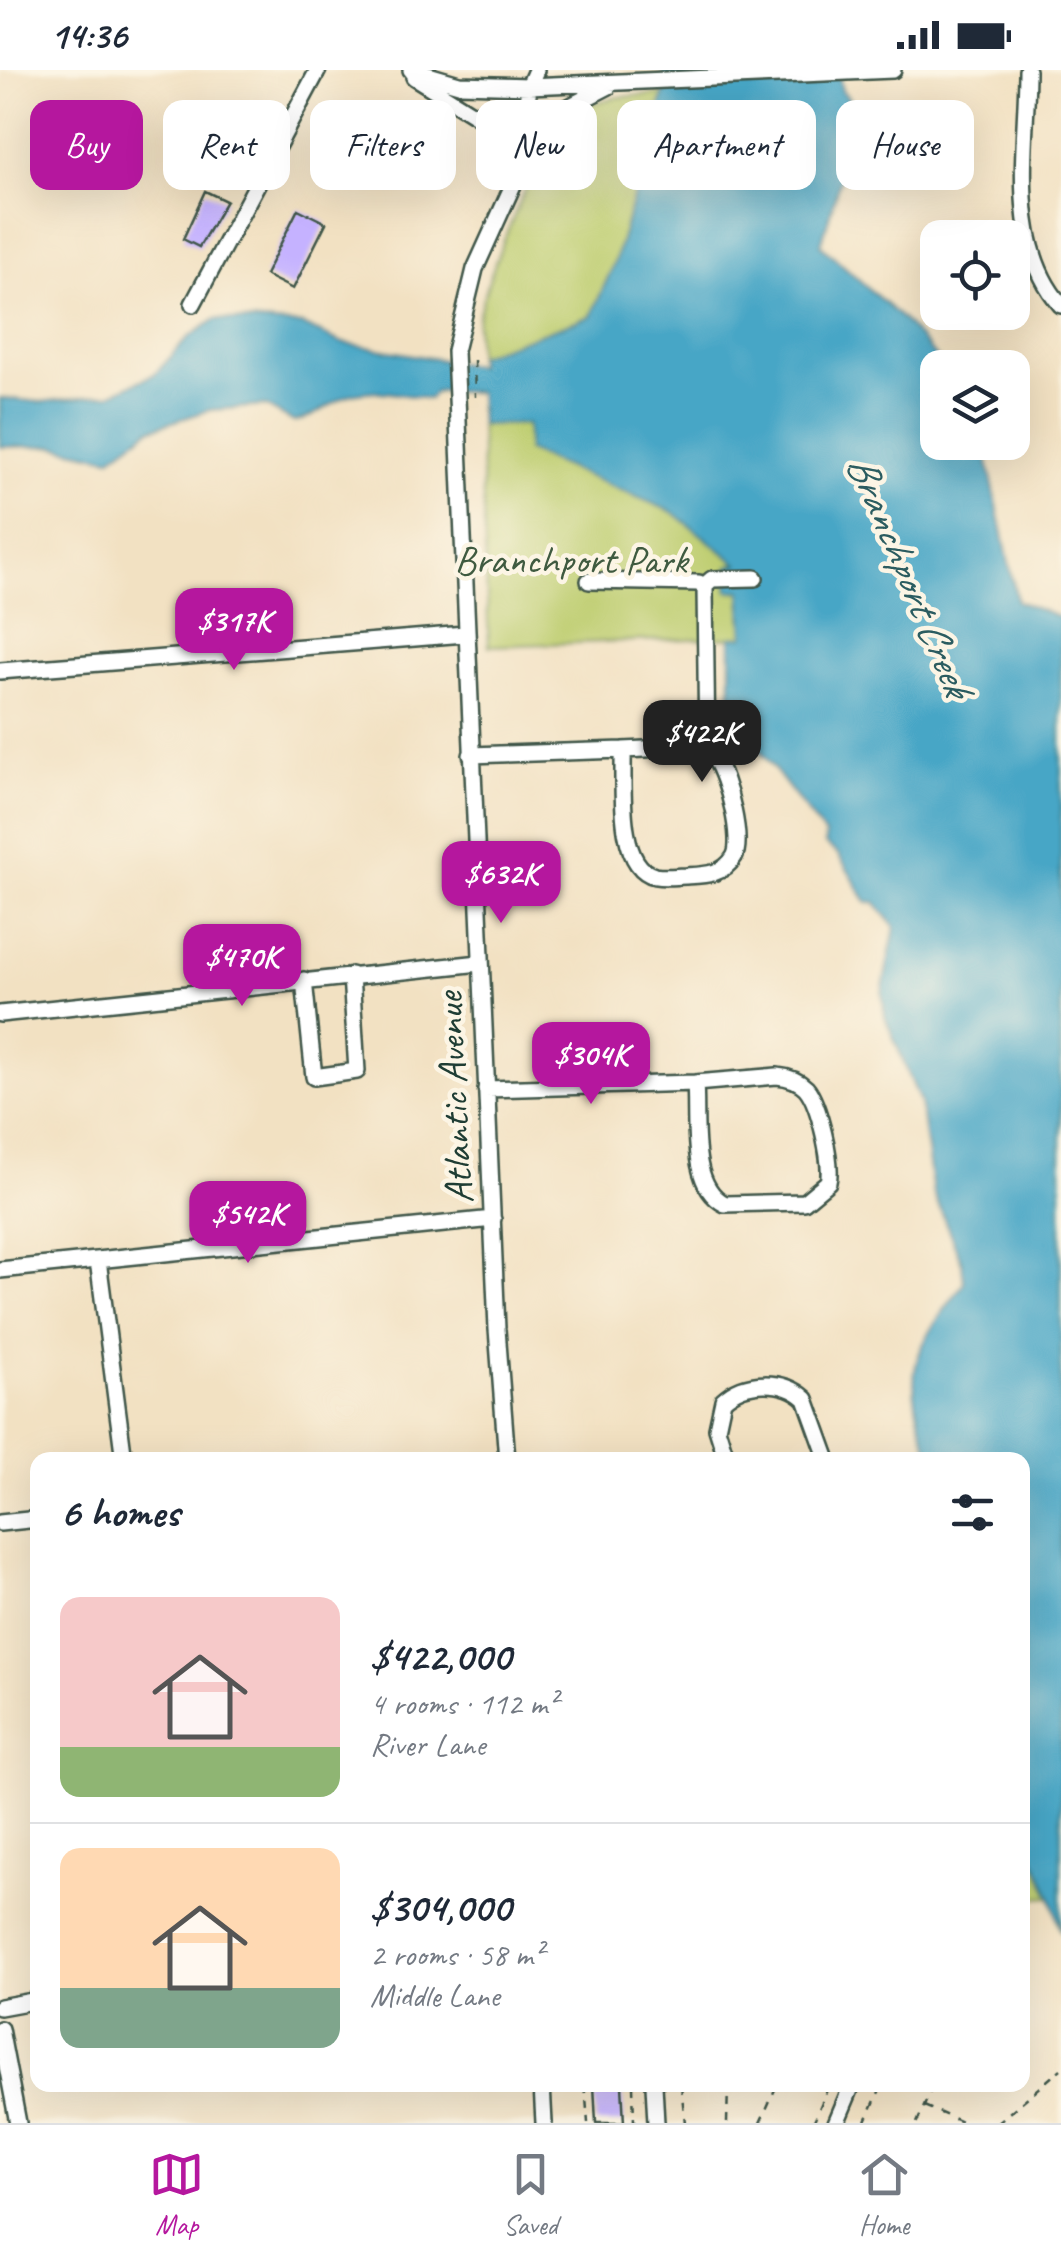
<!DOCTYPE html>
<html lang="en">
<head>
<meta charset="utf-8">
<style>
	:root { --surface:#fff; --page:#f6f6f7; --text:#1f2937; --muted:#747a83; --line:#e0e1e3; --accent:#b5179e }
	body { margin:0; font-family:Caveat,sans-serif; background:var(--page); color:var(--text); height:100vh; display:flex; flex-direction:column; font-size:38px; white-space:nowrap }
	* { box-sizing:border-box; margin:0 }
	p { font-size:32px; color:var(--muted) }
	.icon { flex:none; width:55px; height:55px; fill:none; stroke:currentColor; stroke-width:2; stroke-linecap:round; stroke-linejoin:round }
	.map { position:relative; flex:1; overflow:hidden }
	.side { position:absolute; left:30px; top:1382px; width:1000px; height:640px; display:flex; flex-direction:column; background:var(--surface); border-radius:20px; box-shadow:0 10px 40px #0002 }
	.side>* { flex:none }
	.top-card { position:absolute; left:30px; top:30px; width:1002px; height:90px; display:flex; gap:20px }
	.buttons { position:absolute; left:920px; top:150px; display:grid; gap:20px }
	.buttons a { display:grid; place-items:center; width:110px; height:110px; border-radius:20px; background:var(--surface); box-shadow:0 10px 40px #0002; font-size:50px }
	.price { position:absolute; translate:-50% -85px; padding:0 22px; border-radius:20px; background:var(--accent); color:#fff; font-size:32px; line-height:65px; filter:drop-shadow(0 2px 5px #0008) }
	.price::after { content:''; position:absolute; left:50%; top:60px; width:30px; height:22px; margin-left:-15px; background:inherit; clip-path:polygon(0 0,100% 0,50% 100%) }
	.price.current { background:#222; color:#fff }
	ul { padding:0; list-style:none }
	li { display:flex; align-items:center; gap:30px; height:250px; padding:0 30px }
	li+li { border-top:2px solid var(--line) }
	li span { display:grid; place-items:center; flex:none; width:280px; height:200px; border-radius:20px; color:#555 }
	li>.icon { margin-inline-start:auto }
	span .icon { width:120px; height:120px; fill:#fffc; stroke-width:1 }
	li b { font-size:42px }
	h2 { display:flex; justify-content:space-between; align-items:center; height:120px; padding:0 30px; font-size:42px }
	.chip { padding:0 35px; border-radius:20px; background:var(--surface); box-shadow:0 10px 40px #0002; font-size:35px; line-height:90px }
	.chip.current { background:var(--accent); color:#fff }
	.status { display:flex; justify-content:space-between; align-items:center; height:70px; padding:0 50px; background:var(--surface); direction:ltr }
	.status svg { height:28px; fill:currentColor }
	.tab-bar { display:flex; justify-content:space-around; align-items:center; height:140px; border-top:2px solid var(--line); background:var(--surface); font-size:28px; color:var(--muted) }
	.tab-bar a { display:grid; justify-items:center; gap:5px }
	.tab-bar .current { color:var(--accent) }
	.map>svg:first-child { display:block }
</style>
</head>
<body>
<div class="status"><b>14:36</b><svg viewBox="0 0 49 12"><path d="M0 12V9h3v3zM5 12V6h3v6zM10 12V3h3v9zM15 12V0h3v12zM26 1h20v11H26zM47 4h2v5h-2z"/></svg></div>
<div class="map">
<svg width="1061" height="2053" viewBox="0 0 1061 2053">
	<rect width="100%" height="100%" fill="#fcf5e5"/>
	<filter id="ink" filterUnits="userSpaceOnUse"><feTurbulence type="fractalNoise" baseFrequency=".01" numOctaves="2"/><feDisplacementMap in="SourceGraphic" scale="20" xChannelSelector="R" yChannelSelector="G"/><feConvolveMatrix kernelMatrix="1 2 1 2 8 2 1 2 1" color-interpolation-filters="sRGB"/></filter>
	<filter id="wash" filterUnits="userSpaceOnUse"><feTurbulence type="fractalNoise" baseFrequency=".0048" numOctaves="4" result="noise"/><feDisplacementMap in="SourceGraphic" scale="40" xChannelSelector="R" yChannelSelector="G"/><feGaussianBlur stdDeviation="2.25" result="paint"/><feColorMatrix in="noise" values="0 0 0 0 0 0 0 0 0 0 0 0 0 0 0 0 0 1.4 0 .05"/><feComposite in="paint" operator="in"/></filter>
	<g filter="url(#wash)">
		<rect width="100%" height="100%" fill="#f2e1c2"/>
		<path fill="#becd6f" stroke="#6e8552" stroke-width="2.5" d="M664 24 614 194 591 246 477 286C477 273 475 259 478 247 489 202 536 81 568 49 593 25 632 26 664 24Z
			M527 354 528 381 674 442 739 495 729 496 728 520 741 521 744 567 489 576 480 355Z
			M1022 1761 1051 1827 1023 1829Z"/>
		<path fill="#47a6c6" stroke="#33727d" stroke-width="2.5" d="M663 0H838L842 20 859 42 821 175 903 250 945 297 938 298V372L984 373 1017 531 1061 548V1862L1051 1827 1023 1761 1022 1390H933C900 1303 910 1285 964 1213L962 1193 933 1122 920 1032 885 947 882 923 895 857 875 832H867L838 784 825 774V765L731 643V567L744 566 741 521H728L729 496 738 494 673 442 527 381V354L480 355 478 322 436 321 429 329C403 325 367 315 343 328 325 337 315 347 294 352L265 336 210 340 150 359 110 388 53 376 0 377V328L41 332 110 324 155 304 189 267 216 249 302 255 343 273 477 296V286L591 246 614 194 664 24Z"/>
		<g id="blocks">
			<path fill="#c5b2ff" d="M205 121 226 131 199 177 183 169Z
				M298 139 326 153 293 219 265 205Z
				M594 2015H622L624 2053H596Z"/>
		</g>
	</g>
	<g filter="url(#ink)">
		<use href="#blocks" fill-opacity="0" stroke="#3f5649" stroke-width="2.5"/>
		<g fill="none" stroke-linecap="round" stroke-linejoin="round">
			<g stroke="#3f5649" stroke-width="20">
				<path id="minor" d="M411 0 459 14 529 16 893 0
					M1027 0C1027 76 1007 174 1061 235
					M414 7 515 70 524 81
					M526 92 559 42 609 16
					M193 234 318 0
					M589 511 699 513 705 518 707 683
					M704 516 712 509 755 508
					M0 601 465 564
					M689 677C700 679 709 682 716 691 727 706 744 771 734 787 723 805 705 805 686 806 677 806 665 808 655 806 616 797 624 712 623 680Z
					M471 685 623 680
					M304 910 314 1007 357 1001 351 905
					M0 944 480 893
					M777 1006C788 1007 798 1010 806 1018 819 1033 833 1094 828 1112L804 1132 725 1134C688 1116 698 1049 695 1013Z
					M486 1019 695 1013
					M98 1190 124 1390
					M0 1200 493 1149
					M507 1390 497 1259 455 281 475 199 518 104 529 16 536 0
					M727 1390 717 1358 723 1330C745 1309 784 1309 806 1329L828 1390
					M0 1453 38 1449
					M0 1937 38 1930
					M0 1959 18 2053
					M542 2015 544 2053
					M654 2015 656 2053
					M836 2053 852 2015"/>
			</g>
			<path stroke="#3f5649" stroke-width="2.5" stroke-dasharray="8 8" stroke-linecap="butt" d="M474 290 475 327
				M585 2015 588 2053
				M633 2015 634 2053
				M681 2015 685 2053
				M924 2036 964 2053
				M727 2053 728 2015
				M760 2053 777 2015
				M813 2053 829 2015
				M865 2053 882 2015
				M917 2053 933 2015
				M997 2053 1061 1999"/>
			<use href="#minor" stroke="#fff" stroke-width="15"/>
		</g>
	</g>
	<g text-anchor="middle" dominant-baseline="central" stroke-width="9" stroke-linejoin="round" paint-order="stroke">
		<g font-size="40" fill="#3f5a40" stroke="#fcf5e5">
			<text x="571" y="490">Branchport Park</text>
		</g>
		<g font-size="40" fill="#1f3d34" stroke="#fcf5e5">
			<text transform="translate(454 1028) rotate(-93)">Atlantic Avenue</text>
		</g>
		<g font-size="42" font-style="italic" fill="#2b5c60" stroke="#fcf5e5">
			<text transform="translate(909 505) rotate(67)">Branchport Creek</text>
		</g>
	</g>
</svg>
<div class="buttons">
<a><svg class="icon" aria-label="locate" viewBox="0 0 24 24"><circle cx="12" cy="12" r="6"/><path d="M12 2v4M12 18v4M2 12h4M18 12h4"/></svg></a>
<a><svg class="icon" aria-label="layers" viewBox="0 0 24 24"><path d="M12 4l9 5-9 5-9-5zM3 14l9 5 9-5"/></svg></a>
</div>
<b class="price" style="left:234px;top:603px">$317K</b>
<b class="price current" style="left:702px;top:715px">$422K</b>
<b class="price" style="left:501px;top:856px">$632K</b>
<b class="price" style="left:242px;top:939px">$470K</b>
<b class="price" style="left:591px;top:1037px">$304K</b>
<b class="price" style="left:248px;top:1196px">$542K</b>
<div class="top-card">
<a class="chip current">Buy</a>
<a class="chip">Rent</a>
<a class="chip">Filters</a>
<a class="chip">New</a>
<a class="chip">Apartment</a>
<a class="chip">House</a>
</div>
<section class="side">
<h2>6 homes<svg class="icon" aria-label="filters" viewBox="0 0 24 24"><path d="M4 7h16M4 17h16"/><circle cx="9" cy="7" r="2"/><circle cx="15" cy="17" r="2"/></svg></h2>
<ul>
<li><span style="background:linear-gradient(#f6c9c9 75%,#8fb573 0)"><svg class="icon" aria-label="home" viewBox="0 0 24 24"><path d="M3 11l9-7 9 7M6 9v11h12V9"/></svg></span><div><b>$422,000</b><p>4 rooms · 112 m²</p><p>River Lane</p></div></li>
<li><span style="background:linear-gradient(#ffd9b3 70%,#7fa58c 0)"><svg class="icon" aria-label="home" viewBox="0 0 24 24"><path d="M3 11l9-7 9 7M6 9v11h12V9"/></svg></span><div><b>$304,000</b><p>2 rooms · 58 m²</p><p>Middle Lane</p></div></li>
</ul>
</section>
</div>
<nav class="tab-bar">
<a class="current"><svg class="icon" aria-label="map" viewBox="0 0 24 24"><path d="M3 6l6-2 6 2 6-2v14l-6 2-6-2-6 2zM9 4v14M15 6v14"/></svg>Map</a>
<a><svg class="icon" aria-label="saved" viewBox="0 0 24 24"><path d="M7 4h10v16l-5-4-5 4z"/></svg>Saved</a>
<a><svg class="icon" aria-label="home" viewBox="0 0 24 24"><path d="M3 11l9-7 9 7M6 9v11h12V9"/></svg>Home</a>
</nav>
</body>
</html>
